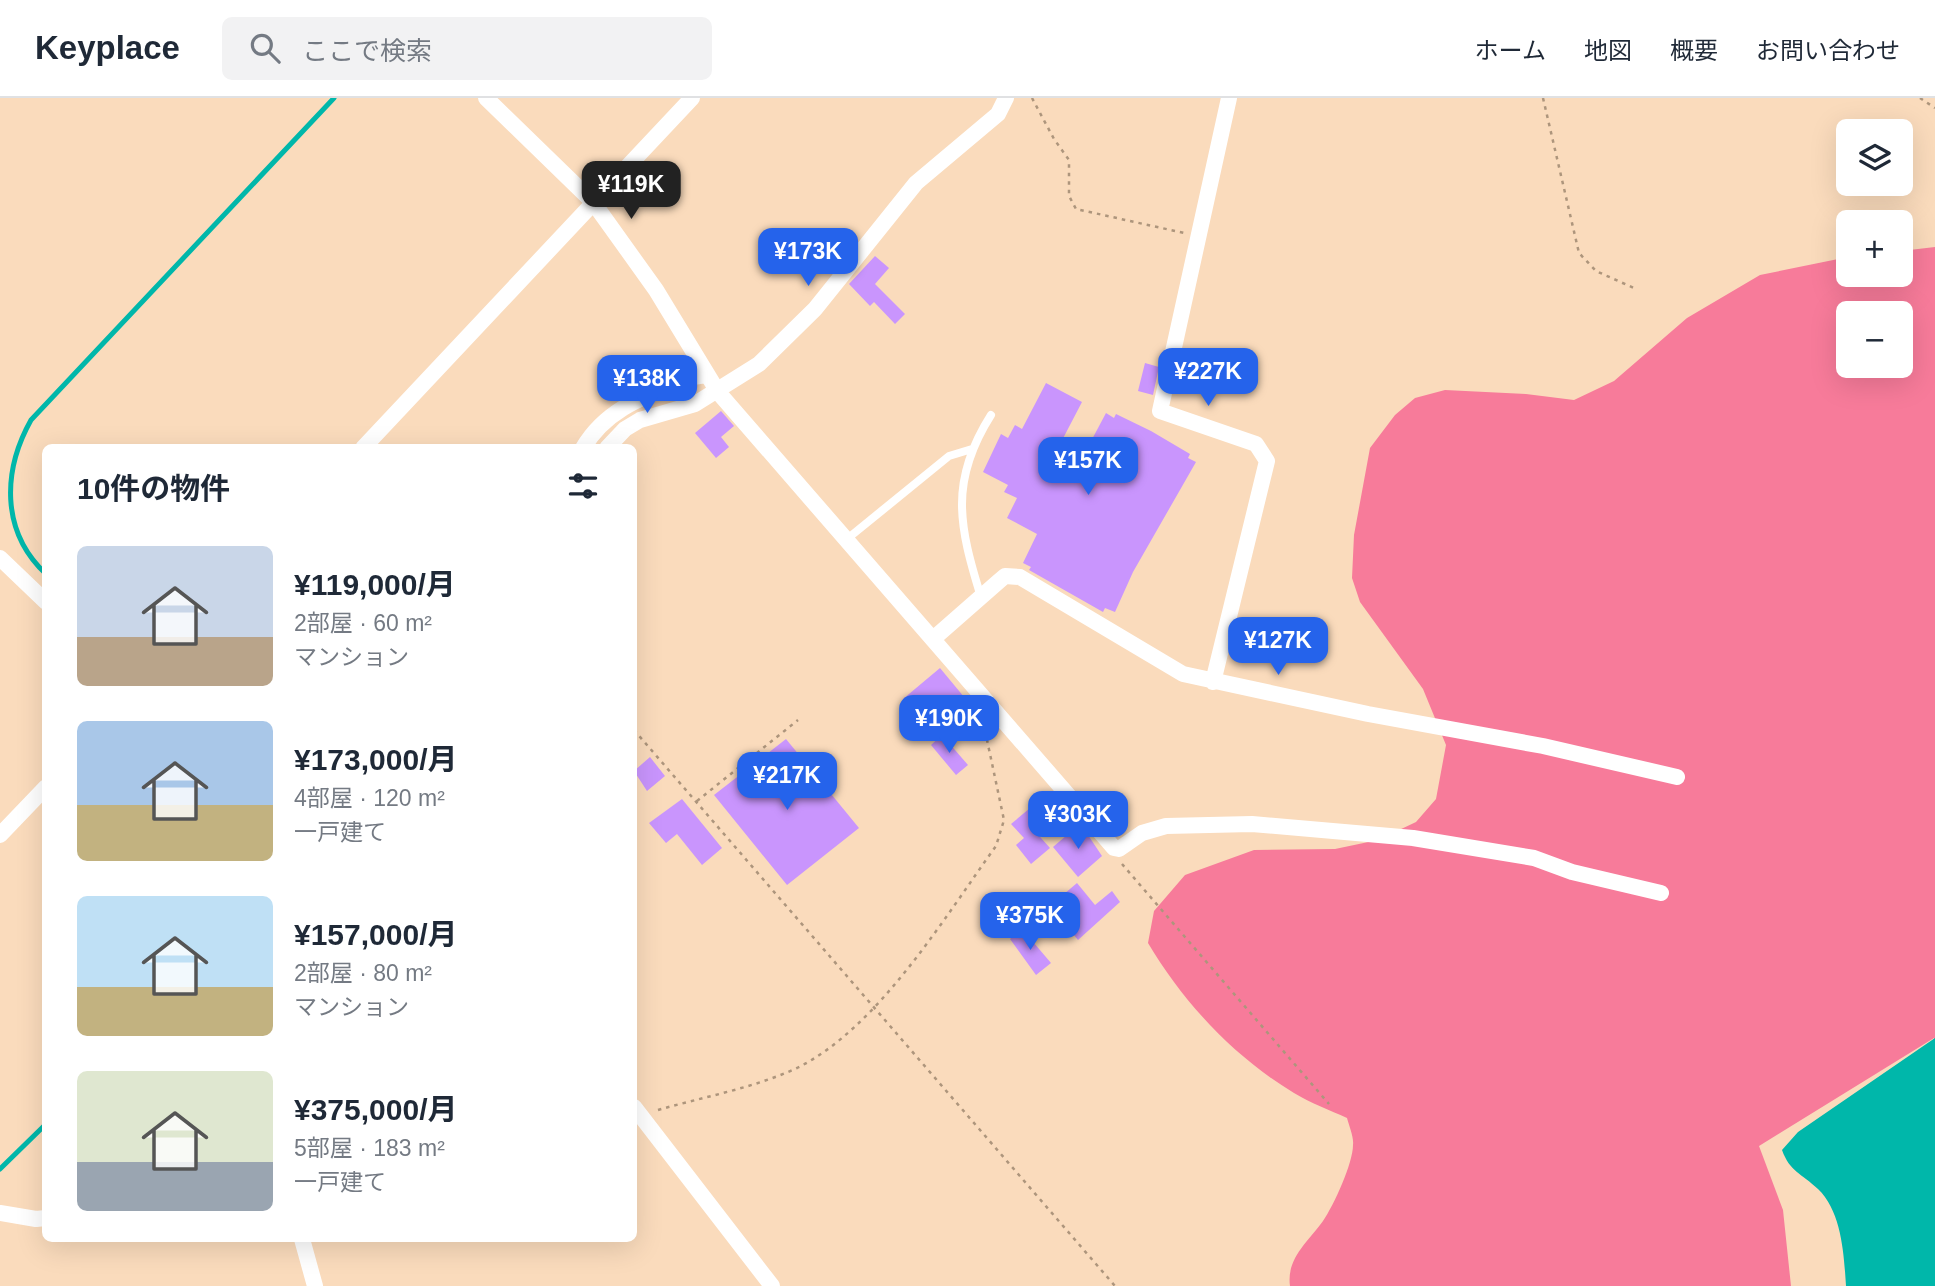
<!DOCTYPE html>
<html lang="ja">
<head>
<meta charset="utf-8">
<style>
	:root { --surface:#fff; --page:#f2f2f3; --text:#1f2937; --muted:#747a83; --line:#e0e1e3; --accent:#2563eb }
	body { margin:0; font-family:Arial,"Noto Sans JP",sans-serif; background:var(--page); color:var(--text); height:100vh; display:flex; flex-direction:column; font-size:26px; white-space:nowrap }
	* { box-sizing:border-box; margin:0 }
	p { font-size:23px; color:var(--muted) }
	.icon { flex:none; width:38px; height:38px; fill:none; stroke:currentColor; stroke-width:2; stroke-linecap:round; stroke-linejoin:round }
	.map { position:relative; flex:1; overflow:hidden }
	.drawer { position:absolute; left:42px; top:346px; width:595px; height:798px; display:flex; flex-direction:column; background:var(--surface); border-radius:10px; box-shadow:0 7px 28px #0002 }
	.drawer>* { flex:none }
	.fabs { position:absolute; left:1836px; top:21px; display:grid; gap:14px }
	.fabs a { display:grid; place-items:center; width:77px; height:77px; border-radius:10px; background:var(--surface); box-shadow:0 7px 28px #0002; font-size:35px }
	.price { position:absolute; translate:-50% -60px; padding:0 16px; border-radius:14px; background:var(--accent); color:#fff; font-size:23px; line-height:46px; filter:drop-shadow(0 2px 4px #0008) }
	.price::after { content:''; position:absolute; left:50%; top:42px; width:21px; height:16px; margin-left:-10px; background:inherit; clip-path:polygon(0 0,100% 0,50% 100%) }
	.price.on { background:#222; color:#fff }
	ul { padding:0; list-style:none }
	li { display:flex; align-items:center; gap:21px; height:175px; padding:0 35px }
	li span { display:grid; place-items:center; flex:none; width:196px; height:140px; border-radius:10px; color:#555 }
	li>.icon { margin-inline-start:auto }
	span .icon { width:84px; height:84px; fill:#fffc; stroke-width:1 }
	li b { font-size:30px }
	h2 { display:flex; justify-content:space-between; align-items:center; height:84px; padding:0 35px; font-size:30px }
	header { display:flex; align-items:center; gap:42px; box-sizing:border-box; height:98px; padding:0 35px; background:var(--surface); border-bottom:2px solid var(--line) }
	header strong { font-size:33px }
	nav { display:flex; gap:38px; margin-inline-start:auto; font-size:24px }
	.search { width:490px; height:63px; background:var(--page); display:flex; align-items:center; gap:18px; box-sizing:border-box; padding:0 24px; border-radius:10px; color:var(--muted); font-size:26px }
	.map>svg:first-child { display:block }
</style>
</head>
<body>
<header>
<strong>Keyplace</strong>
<div class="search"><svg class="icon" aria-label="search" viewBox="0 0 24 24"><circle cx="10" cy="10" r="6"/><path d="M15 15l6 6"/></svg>ここで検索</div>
<nav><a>ホーム</a><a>地図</a><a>概要</a><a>お問い合わせ</a></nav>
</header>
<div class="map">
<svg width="1935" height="1188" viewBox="0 0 1935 1188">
	<rect width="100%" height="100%" fill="#fadbbc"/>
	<path fill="#f77b9a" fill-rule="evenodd" d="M1935 149V1188L1922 1111 1934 940 1759 1048 1783 1112 1791 1188H1290C1286 1160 1309 1143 1323 1123 1334 1107 1353 1065 1353 1047 1354 1039 1349 1028 1347 1020 1330 1012 1310 1005 1294 995 1234 959 1183 904 1148 845L1154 813 1185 777 1254 752 1335 751 1378 742 1416 724 1436 701 1446 647 1423 591 1360 504 1352 480 1354 437 1370 350 1395 317 1415 300 1445 292 1526 296 1574 302 1614 283 1687 220 1760 177 1848 159V177H1900L1901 153ZM1848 215H1900V268H1848Z"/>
	<path fill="#00b7aa" d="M1935 940V1188H1846C1844 1157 1842 1114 1818 1091 1801 1075 1790 1074 1782 1052L1798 1034Z"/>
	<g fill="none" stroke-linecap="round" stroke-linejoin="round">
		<path stroke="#00b7aa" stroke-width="5" d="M46 476C0 433 3 372 31 322L334 0
			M0 1071 46 1026"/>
	</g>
	<path fill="#c995fd" d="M875 158 889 170 875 186 905 216 895 226 874 204 870 208 849 186Z
		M1145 265 1159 269 1153 297 1138 293Z
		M1046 285 1082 304 1046 373 1051 368 1072 379 1106 315 1114 320 1116 316 1151 333 1190 356 1188 360 1196 364 1133 474 1115 514 1105 510 1103 514 1029 472 1031 469 1023 465 1037 436 1007 420 1017 400 1004 394 1008 387 983 374 1001 336 1008 340 1015 327 1022 331Z
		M721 313 734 328 721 339 729 349 716 360 695 335Z
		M940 570 974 611 958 625 937 601 918 618 903 601Z
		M942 637 968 667 956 677 931 647Z
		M786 641 859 730 787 787 714 697Z
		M650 659 665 678 647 693 634 673Z
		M1048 695 1060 708 1033 731 1050 750 1031 766 1016 747 1024 740 1011 726Z
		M682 701 722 750 702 767 677 736 666 745 649 725Z
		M1074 731 1078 736 1084 731 1102 758 1078 779 1053 749Z
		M1077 785 1095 807 1112 793 1120 804 1078 842 1050 808Z
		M1022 831 1051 865 1036 877 1010 841Z"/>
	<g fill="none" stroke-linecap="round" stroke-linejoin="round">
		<path stroke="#ad957c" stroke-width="2.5" stroke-dasharray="3.5 5" stroke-linecap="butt" d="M1032 0 1054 41 1069 62V98L1076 111 1184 135
			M1543 0 1579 155 1596 173 1636 191
			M1920 0 1935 10
			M634 632 1115 1188
			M697 703 798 622
			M1122 766 1329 1006
			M658 1012C703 999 754 990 797 970 878 930 944 820 996 748L1004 722 983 623"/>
		<path stroke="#fff" stroke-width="8" d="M847 441 949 358 972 351
			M981 499C959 428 949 383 991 317"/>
		<path stroke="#fff" stroke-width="16" d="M486 0 593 104 656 192 718 294 1114 750 1119 751 1142 735 1166 728 1252 726 1413 740 1534 760 1572 774 1661 795
			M363 350 692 0
			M583 350C608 308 649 297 693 279L706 277
			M607 350 625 331 640 322 695 306 759 266 815 211 916 85 998 16 1006 0
			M0 460 46 504
			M933 541 998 484 1005 478 1020 479 1183 576 1368 616 1543 648 1677 679
			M1213 584 1267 363 1256 346 1160 313 1229 0
			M0 737 46 689
			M634 1009 772 1188
			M0 1115 36 1121 46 1120
			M302 1141 315 1188"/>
	</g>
</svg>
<div class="fabs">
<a><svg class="icon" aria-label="layers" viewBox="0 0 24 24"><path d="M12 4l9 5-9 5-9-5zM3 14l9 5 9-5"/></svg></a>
<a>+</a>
<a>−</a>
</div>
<b class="price on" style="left:631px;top:123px">¥119K</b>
<b class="price" style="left:808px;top:190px">¥173K</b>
<b class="price" style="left:1208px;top:310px">¥227K</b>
<b class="price" style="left:647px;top:317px">¥138K</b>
<b class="price" style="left:1088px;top:399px">¥157K</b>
<b class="price" style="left:1278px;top:579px">¥127K</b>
<b class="price" style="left:949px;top:657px">¥190K</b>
<b class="price" style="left:787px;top:714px">¥217K</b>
<b class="price" style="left:1078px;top:753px">¥303K</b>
<b class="price" style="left:1030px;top:854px">¥375K</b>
<section class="drawer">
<h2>10件の物件<svg class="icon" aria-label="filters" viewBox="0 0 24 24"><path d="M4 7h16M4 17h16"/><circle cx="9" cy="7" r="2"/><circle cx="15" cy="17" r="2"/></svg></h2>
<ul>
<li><span style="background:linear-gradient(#c9d6e8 65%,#b9a48a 0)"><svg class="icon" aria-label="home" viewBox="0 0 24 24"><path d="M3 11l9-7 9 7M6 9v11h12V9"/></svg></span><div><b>¥119,000/月</b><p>2部屋 · 60 m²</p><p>マンション</p></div></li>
<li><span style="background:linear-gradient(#a9c7e8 60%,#c2b280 0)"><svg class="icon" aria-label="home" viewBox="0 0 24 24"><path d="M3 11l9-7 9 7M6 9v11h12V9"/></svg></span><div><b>¥173,000/月</b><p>4部屋 · 120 m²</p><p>一戸建て</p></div></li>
<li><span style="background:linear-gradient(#bfe0f5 65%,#c2b280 0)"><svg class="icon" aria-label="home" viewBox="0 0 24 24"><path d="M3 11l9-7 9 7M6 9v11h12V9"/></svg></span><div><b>¥157,000/月</b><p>2部屋 · 80 m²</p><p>マンション</p></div></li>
<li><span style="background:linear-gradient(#dfe7d0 65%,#9aa5b1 0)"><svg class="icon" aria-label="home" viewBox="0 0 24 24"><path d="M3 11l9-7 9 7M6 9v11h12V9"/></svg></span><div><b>¥375,000/月</b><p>5部屋 · 183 m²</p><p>一戸建て</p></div></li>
</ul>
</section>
</div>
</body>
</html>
